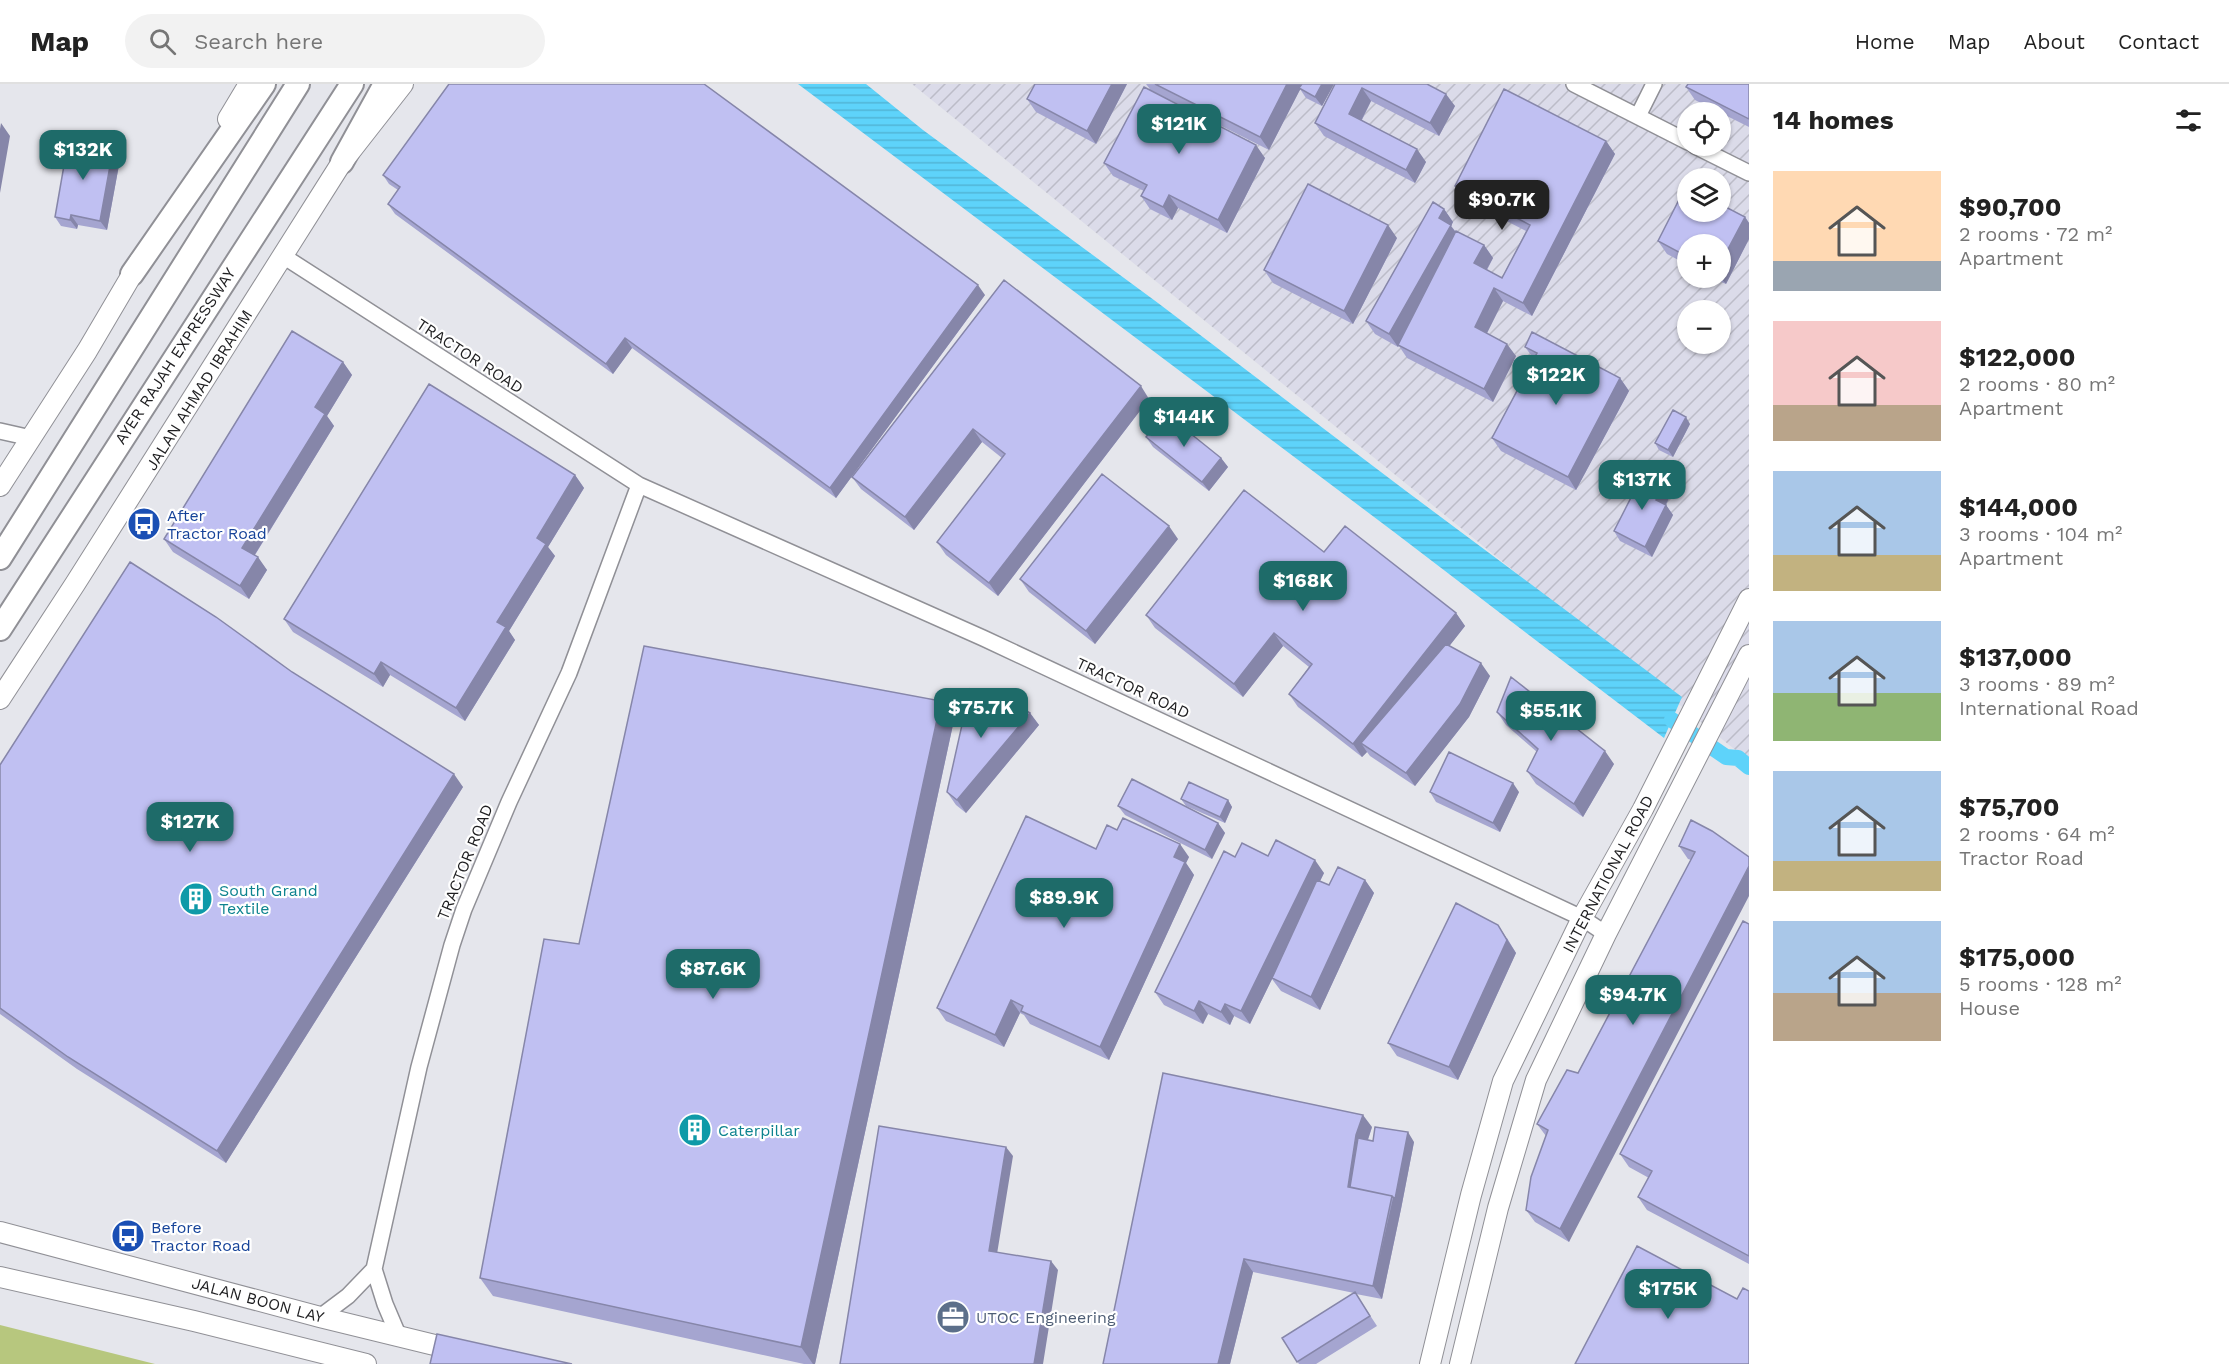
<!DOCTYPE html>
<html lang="en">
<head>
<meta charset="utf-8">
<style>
	:root { --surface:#fff; --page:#f2f2f2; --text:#222; --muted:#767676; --line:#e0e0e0; --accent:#1e6b69 }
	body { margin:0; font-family:"Work Sans",sans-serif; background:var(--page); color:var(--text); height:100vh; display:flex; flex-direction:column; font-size:22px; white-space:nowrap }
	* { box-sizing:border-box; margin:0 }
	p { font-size:20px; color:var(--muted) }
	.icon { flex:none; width:33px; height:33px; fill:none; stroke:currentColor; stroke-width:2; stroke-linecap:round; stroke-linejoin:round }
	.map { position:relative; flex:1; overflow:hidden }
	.details { display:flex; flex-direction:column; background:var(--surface); width:480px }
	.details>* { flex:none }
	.buttons { position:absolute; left:1677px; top:18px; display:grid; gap:12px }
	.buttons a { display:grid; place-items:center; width:54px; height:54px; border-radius:50%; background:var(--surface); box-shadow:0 2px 4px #0004; font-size:30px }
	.price { position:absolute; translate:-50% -51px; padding:0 14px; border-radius:12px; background:var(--accent); color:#fff; font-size:20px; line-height:39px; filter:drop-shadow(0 2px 3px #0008) }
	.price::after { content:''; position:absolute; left:50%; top:36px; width:18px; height:14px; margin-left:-9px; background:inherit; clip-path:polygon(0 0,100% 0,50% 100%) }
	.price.active { background:#222; color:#fff }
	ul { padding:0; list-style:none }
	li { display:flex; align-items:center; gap:18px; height:150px; padding:0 24px }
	li span { display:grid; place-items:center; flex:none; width:168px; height:120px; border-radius:0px; color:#555 }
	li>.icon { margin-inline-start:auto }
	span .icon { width:72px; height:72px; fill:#fffc; stroke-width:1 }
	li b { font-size:26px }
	h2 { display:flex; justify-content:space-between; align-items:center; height:72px; padding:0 24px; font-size:26px }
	header { display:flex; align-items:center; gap:36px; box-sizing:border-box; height:84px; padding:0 30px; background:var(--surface); border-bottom:2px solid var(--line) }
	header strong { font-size:28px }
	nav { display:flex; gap:33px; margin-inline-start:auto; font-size:21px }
	.search { width:420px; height:54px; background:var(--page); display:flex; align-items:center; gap:15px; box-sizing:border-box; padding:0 21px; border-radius:33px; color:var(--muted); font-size:22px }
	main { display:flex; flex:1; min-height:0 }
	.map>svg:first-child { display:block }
</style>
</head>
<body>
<header>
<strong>Map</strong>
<div class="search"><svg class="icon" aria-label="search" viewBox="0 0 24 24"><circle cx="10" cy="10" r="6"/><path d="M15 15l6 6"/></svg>Search here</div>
<nav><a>Home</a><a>Map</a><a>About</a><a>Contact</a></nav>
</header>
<main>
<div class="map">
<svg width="1749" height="1280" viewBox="0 0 1749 1280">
	<defs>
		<pattern id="industrial-furrows" width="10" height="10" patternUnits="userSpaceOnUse" patternTransform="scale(1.5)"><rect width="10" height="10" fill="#dbdbe9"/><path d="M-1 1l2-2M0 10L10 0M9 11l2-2" fill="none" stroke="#bcbcc8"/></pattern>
		<pattern id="water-rules" width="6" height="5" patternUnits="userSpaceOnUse" patternTransform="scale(1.5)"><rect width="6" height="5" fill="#5ed3fa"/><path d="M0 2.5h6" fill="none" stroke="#51b5d6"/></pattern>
	</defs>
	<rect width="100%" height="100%" fill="#e5e6ec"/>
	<path fill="url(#industrial-furrows)" fill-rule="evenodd" d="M912 0H1749V677ZM1688 28H1720V62H1688ZM1688 94H1720V128H1688ZM1688 160H1720V194H1688ZM1688 226H1720V260H1688Z"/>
	<path fill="#b7c77e" d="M0 1241 155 1280H0Z"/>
	<path fill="url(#water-rules)" d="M798 0H866L923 46 1158 219 1406 407 1682 613 1664 654 1394 448Z"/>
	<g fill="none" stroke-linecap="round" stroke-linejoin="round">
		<path stroke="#5ed3fa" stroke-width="16" d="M1672 636 1726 673 1738 674 1749 683"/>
		<g stroke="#909096" stroke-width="18">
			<path id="minor" d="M1574 0 1688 58
				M1638 32 1654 0
				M1695 62 1749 89
				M283 172 639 401 983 554 1582 834 1606 850
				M0 347 31 354
				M320 1233 348 1212 374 1185
				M399 1253 385 1220 374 1185 419 983 452 861 464 825 509 718 569 589 639 401"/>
		</g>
		<g stroke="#909096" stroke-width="22">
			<path id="major" d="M228 35 249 0
				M0 402 87 267 140 177
				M0 615 75 500 342 78 403 0
				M0 1148 320 1233 459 1267
				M0 1193 194 1237 366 1280
				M1430 1280 1471 1111 1503 997 1582 834 1643 725 1749 515
				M1460 1280 1498 1124 1536 996 1606 850 1749 571"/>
		</g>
		<g stroke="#909096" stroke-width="26">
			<path id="highway" d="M342 78 385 0
				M132 190 264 0
				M0 474 298 0
				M0 545 352 0"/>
		</g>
		<use href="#minor" stroke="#fff" stroke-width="15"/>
		<use href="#major" stroke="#fff" stroke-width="20"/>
		<use href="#highway" stroke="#fff" stroke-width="22"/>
	</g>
	<path fill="#a5a5d0" d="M1127 0 1096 60 1036 28 1027 15Z
		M1146 0H1334L1322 22 1306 14 1300 5 1269 66 1170 16 1265 74 1227 149 1178 124 1172 136 1150 125 1141 112 1144 107 1113 92 1104 79 1150 5Z
		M1335 0H1427L1455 22 1439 52 1371 17 1362 36 1426 78 1415 99 1324 52 1315 39Z
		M1749 0V43L1695 16 1686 3Z
		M1606 57 1615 70 1532 232 1503 217 1487 249 1516 272 1493 318 1407 274 1399 262 1398 263 1375 250 1366 237 1444 125 1453 138 1451 142 1456 148 1484 161 1493 174 1487 186 1502 194 1526 147 1464 115 1455 102Z
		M93 60 91 67 119 81 107 146 78 141 77 145 61 142 55 133Z
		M383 91 985 211 836 414 632 264 613 290 395 130 388 120 398 106 389 100Z
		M1686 102 1688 103V128H1720V120L1745 133 1749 139V155L1726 200 1712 194H1720V160H1688V181L1667 170 1658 157Z
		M1397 154 1353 240 1273 199 1264 186Z
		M1004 196 1149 315 998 512 946 471 937 458 1002 374 982 358 914 446 861 405 852 393Z
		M1525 263 1620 294 1629 307 1576 406 1501 367 1492 354 1534 275Z
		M343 278 352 291 327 332 334 342 255 471 267 486 249 515 173 468 164 455Z
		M1690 340 1673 373 1659 366 1655 359Z
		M1146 353 1221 374 1228 383 1209 407 1153 363Z
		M575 391 584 404 548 463 555 472 509 547 515 556 465 637 390 591 383 603 293 548 284 535Z
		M1665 399 1672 408 1666 421 1673 431 1652 473 1620 457 1614 447Z
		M1178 455 1095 560 1029 508 1020 495Z
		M1324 468 1456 529 1465 542 1449 562 1490 592 1469 633 1415 702 1370 672 1367 668 1362 673 1298 623 1289 610 1309 583 1283 562 1243 613 1155 544 1146 531Z
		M292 588 463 703 226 1079 77 985 0 930V681Z
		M1497 628 1614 680 1583 733 1536 700 1527 687 1537 668 1506 641Z
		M1030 629 1039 641 966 729 956 721 947 708Z
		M954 636 815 1280H804L493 1212 480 1194 579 860Z
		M1430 708H1519L1500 748 1436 718Z
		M1181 715 1228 716 1232 723 1225 739 1186 722Z
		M1118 722 1218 739 1225 749 1212 775 1125 731Z
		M1117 746 1189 773 1186 779 1194 791 1109 976 1030 940 1024 931 1020 929 1004 963 946 937 937 924 1096 765Z
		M1712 747 1569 1158 1535 1138 1526 1126 1546 1052 1537 1040 1578 989 1691 776 1688 775 1679 762Z
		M1268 772 1324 789 1320 797 1329 801 1365 796 1374 809 1320 926 1281 907 1272 895 1250 940 1234 932 1230 941 1208 930 1203 940 1164 921 1155 908 1235 773Z
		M1749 840V1180L1647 1126 1638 1113 1649 1094 1629 1083 1620 1070Z
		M1507 854 1516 869 1458 996 1397 972 1388 959Z
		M1372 1043 1368 1056 1414 1058 1401 1125 1382 1215 1356 1210 1377 1242 1316 1280H1299L1282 1254 1354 1209 1253 1188 1230 1280H1103Z"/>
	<path fill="#8686a9" d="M1112 0H1127L1096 60 1087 47Z
		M1287 0H1303L1269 66 1260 53Z
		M1322 0H1334L1322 22 1315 13Z
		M1362 4 1371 17 1358 43 1349 30Z
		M1446 10 1455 22 1439 52 1430 39Z
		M1 39 10 52 0 109V45Z
		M86 50 93 60 90 76 83 66Z
		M1606 57 1615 70 1532 232 1523 219Z
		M1256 61 1265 74 1227 149 1218 136Z
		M1417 65 1426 78 1415 99 1406 86Z
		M112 71 119 81 107 146 100 137Z
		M1169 111 1178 124 1172 136 1163 123Z
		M1444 125 1453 138 1451 142 1460 154 1398 263 1389 250 1439 134Z
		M71 131 78 141 77 145 70 136Z
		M1745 133 1749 139V155L1726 200 1720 193V180Z
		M1388 141 1397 154 1353 240 1344 227Z
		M1484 161 1493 174 1483 192 1474 179Z
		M978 201 985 211 836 414 830 404Z
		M1494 204 1503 217 1484 255 1475 243Z
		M625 254 632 264 613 290 606 280Z
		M1507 260 1516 272 1493 318 1484 305Z
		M343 278 352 291 327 332 334 342 251 477 242 464 315 323Z
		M1620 294 1629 307 1576 406 1568 393Z
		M1141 302 1149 315 998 512 989 499Z
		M1686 333 1690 340 1673 373 1668 366Z
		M973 345 982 358 914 446 905 433Z
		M1221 374 1228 383 1209 407 1202 398Z
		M575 391 584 404 548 463 555 472 509 547 515 556 465 637 456 624 537 454Z
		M1665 399 1672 408 1663 426 1656 416Z
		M1666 421 1673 431 1652 473 1645 463Z
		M1169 442 1178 455 1095 560 1086 547Z
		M258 473 267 486 249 515 240 502Z
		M1456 529 1465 542 1369 665 1361 659 1367 668 1362 673 1353 660Z
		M1274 549 1283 562 1243 613 1234 600Z
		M381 578 390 591 383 603 374 590Z
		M1481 579 1490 592 1469 633 1415 702 1406 689Z
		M941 617 954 636 815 1280H813L801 1263Z
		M1030 629 1039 641 966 729 957 716Z
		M1605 667 1614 680 1583 733 1574 720Z
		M454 690 463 703 226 1079 217 1067Z
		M1513 699 1519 708 1500 748 1493 739Z
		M1228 716 1232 723 1225 739 1220 733Z
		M1218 739 1225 749 1212 775 1205 766Z
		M1180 760 1189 773 1186 779 1194 791 1109 976 1100 963 1174 773Z
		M1315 776 1324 789 1250 940 1241 927Z
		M1749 782V812L1569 1158 1560 1145Z
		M1365 796 1374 809 1320 926 1311 913Z
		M1498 841 1516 869 1458 996 1449 983Z
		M1011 916 1020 929 1004 963 995 951Z
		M1199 917 1208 930 1203 940 1194 927Z
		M1225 920 1234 932 1230 941 1221 928Z
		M1363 1031 1372 1043 1365 1064 1358 1108 1348 1103 1356 1051Z
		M1408 1048 1414 1058 1401 1125 1382 1215 1373 1202Z
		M1006 1063 1013 1072 996 1176 989 1167Z
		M1244 1175 1253 1188 1230 1280H1218Z
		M1051 1177 1058 1186 1043 1280H1034Z"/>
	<path fill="#c0c0f2" stroke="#8686a9" stroke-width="1.5" d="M449 0H704L978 201 830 404 625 254 606 280 388 120 400 103 383 91Z
		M1035 0H1112L1087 47 1027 15Z
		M1155 0H1287L1260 53Z
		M1302 0H1322L1315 13 1299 4Z
		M1335 0H1427L1446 10 1430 39 1362 4 1349 30 1417 65 1406 86 1315 39Z
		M1688 0H1749V35L1686 3Z
		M1144 3 1256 61 1218 136 1169 111 1163 123 1141 112 1147 101 1104 79Z
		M1504 5 1606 57 1523 219 1494 204 1475 243 1507 260 1484 305 1398 261 1456 147 1484 161 1474 179 1502 194 1530 141 1455 102Z
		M70 47 86 50 83 66 112 71 100 137 71 131 70 136 55 133Z
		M1308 100 1388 141 1344 227 1264 186Z
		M1686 102 1688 103V128H1720V120L1745 133 1720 180V160H1688V173L1658 157Z
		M1433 118 1444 125 1439 134 1451 141 1389 250 1366 237Z
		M1004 196 1141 302 989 499 937 458 1005 370 973 345 905 433 852 393Z
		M292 247 343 278 315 323 325 330 242 464 258 473 240 502 164 455Z
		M1532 248 1620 294 1568 393 1492 354 1537 269 1525 263Z
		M429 300 575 391 537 454 546 460 497 538 506 543 456 624 381 578 374 590 284 535Z
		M1673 326 1686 333 1668 366 1655 359Z
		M1165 329 1221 374 1202 398 1146 353Z
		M1644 388 1665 399 1656 416 1666 421 1645 463 1614 447Z
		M1102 390 1169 442 1086 547 1020 495Z
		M1244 406 1324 468 1345 442 1456 529 1353 660 1289 610 1312 580 1274 549 1234 600 1146 531Z
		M130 478 216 533 292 588 454 690 217 1067 68 973 0 924V681Z
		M1446 560 1481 579 1460 620 1406 689 1361 659Z
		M644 562 941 617 801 1263 480 1194 544 855 579 860Z
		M1511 593 1605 667 1574 720 1527 687 1538 665 1497 628Z
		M970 605 1001 628 1009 616 1030 629 957 716 947 708Z
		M1449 668 1513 699 1493 739 1430 708Z
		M1132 695 1218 739 1205 766 1118 722Z
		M1189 698 1228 716 1220 733 1181 715Z
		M1026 732 1096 765 1107 741 1117 746 1123 734 1180 760 1174 773 1185 778 1100 963 1021 927 1023 922 1011 916 995 951 937 924Z
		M1691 736 1712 747 1749 773V782L1560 1145 1526 1126 1531 1093 1548 1046 1537 1040 1567 986 1578 989 1695 768 1679 762Z
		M1276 756 1315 776 1241 927 1225 920 1221 928 1199 917 1194 927 1155 908 1224 767 1235 773 1242 759 1268 772Z
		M1338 783 1365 796 1311 913 1272 894 1317 796 1329 801Z
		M1456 819 1498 841 1507 856 1449 983 1388 959Z
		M1743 837 1749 840V1172L1638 1113 1652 1087 1620 1070Z
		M1163 989 1363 1031 1356 1051 1348 1103 1392 1112 1373 1202 1244 1175 1218 1280H1103Z
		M879 1042 1006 1063 989 1167 1051 1177 1034 1280H840Z
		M1375 1043 1408 1048 1395 1115 1392 1112 1350 1103 1358 1054 1373 1057Z
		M1637 1162 1737 1215 1743 1204 1749 1207V1280H1575Z
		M1355 1208 1370 1232 1297 1278 1282 1254Z
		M437 1250 572 1280H430Z"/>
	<defs>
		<g id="bus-disc" transform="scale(1.725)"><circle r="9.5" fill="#1a4fb4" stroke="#fff"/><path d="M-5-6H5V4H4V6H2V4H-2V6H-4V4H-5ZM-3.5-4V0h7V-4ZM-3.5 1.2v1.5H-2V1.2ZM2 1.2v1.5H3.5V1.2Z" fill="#fff"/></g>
		<g id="building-disc" transform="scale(1.725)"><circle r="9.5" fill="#0f9aa8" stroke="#fff"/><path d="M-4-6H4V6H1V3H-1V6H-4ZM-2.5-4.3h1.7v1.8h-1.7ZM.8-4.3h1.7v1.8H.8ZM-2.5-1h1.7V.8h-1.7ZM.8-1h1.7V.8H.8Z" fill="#fff"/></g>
		<g id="office-disc" transform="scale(1.725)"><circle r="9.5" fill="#5c6f8a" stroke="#fff"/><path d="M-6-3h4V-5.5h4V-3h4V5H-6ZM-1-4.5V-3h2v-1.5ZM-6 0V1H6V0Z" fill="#fff"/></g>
	</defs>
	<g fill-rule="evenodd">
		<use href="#bus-disc" x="144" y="440"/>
		<use href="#building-disc" x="196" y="815"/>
		<use href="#building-disc" x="695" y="1046"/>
		<use href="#bus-disc" x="128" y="1152"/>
		<use href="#office-disc" x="953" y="1233"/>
	</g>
	<g text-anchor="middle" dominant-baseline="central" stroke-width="4.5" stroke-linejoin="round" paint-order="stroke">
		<g font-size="16" fill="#1e1e20" stroke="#fff">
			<text transform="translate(175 272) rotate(-57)">AYER RAJAH EXPRESSWAY</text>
			<text transform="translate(470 272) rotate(33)">TRACTOR ROAD</text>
			<text transform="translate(199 306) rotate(-58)">JALAN AHMAD IBRAHIM</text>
			<text transform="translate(1133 604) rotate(25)">TRACTOR ROAD</text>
			<text transform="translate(465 778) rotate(-68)">TRACTOR ROAD</text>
			<text transform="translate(1608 790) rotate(-62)">INTERNATIONAL ROAD</text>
			<text transform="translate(258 1216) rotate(15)">JALAN BOON LAY</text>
		</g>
		<g font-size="16" fill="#164399" stroke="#fff" text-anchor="start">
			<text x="167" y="431">After<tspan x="167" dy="18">Tractor Road</tspan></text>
			<text x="151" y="1143">Before<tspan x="151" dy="18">Tractor Road</tspan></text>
		</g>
		<g font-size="16" fill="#0d838f" stroke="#fff" text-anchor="start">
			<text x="219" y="806">South Grand<tspan x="219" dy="18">Textile</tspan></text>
			<text x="718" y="1046">Caterpillar</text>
		</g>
		<g font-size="16" fill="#4e5e75" stroke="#fff" text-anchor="start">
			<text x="976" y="1233">UTOC Engineering</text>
		</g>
	</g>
</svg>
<div class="buttons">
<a><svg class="icon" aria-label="locate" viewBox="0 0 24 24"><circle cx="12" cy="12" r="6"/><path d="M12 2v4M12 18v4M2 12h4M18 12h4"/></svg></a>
<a><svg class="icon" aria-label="layers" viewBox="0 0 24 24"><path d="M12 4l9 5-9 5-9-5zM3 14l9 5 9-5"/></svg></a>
<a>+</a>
<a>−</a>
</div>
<b class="price" style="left:1179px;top:71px">$121K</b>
<b class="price" style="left:83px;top:97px">$132K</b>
<b class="price active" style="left:1502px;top:147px">$90.7K</b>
<b class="price" style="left:1556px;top:322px">$122K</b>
<b class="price" style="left:1184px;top:364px">$144K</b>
<b class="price" style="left:1642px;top:427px">$137K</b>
<b class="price" style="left:1303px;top:528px">$168K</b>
<b class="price" style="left:981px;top:655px">$75.7K</b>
<b class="price" style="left:1551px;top:658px">$55.1K</b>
<b class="price" style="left:190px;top:769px">$127K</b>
<b class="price" style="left:1064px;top:845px">$89.9K</b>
<b class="price" style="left:713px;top:916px">$87.6K</b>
<b class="price" style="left:1633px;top:942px">$94.7K</b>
<b class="price" style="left:1668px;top:1236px">$175K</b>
</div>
<section class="details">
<h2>14 homes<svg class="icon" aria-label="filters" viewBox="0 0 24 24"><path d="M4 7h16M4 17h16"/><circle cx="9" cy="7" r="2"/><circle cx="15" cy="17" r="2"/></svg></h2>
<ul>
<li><span style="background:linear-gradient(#ffd9b3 75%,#9aa5b1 0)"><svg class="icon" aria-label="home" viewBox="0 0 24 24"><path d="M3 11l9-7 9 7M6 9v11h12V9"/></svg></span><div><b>$90,700</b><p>2 rooms · 72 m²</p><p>Apartment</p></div></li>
<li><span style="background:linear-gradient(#f6c9c9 70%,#b9a48a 0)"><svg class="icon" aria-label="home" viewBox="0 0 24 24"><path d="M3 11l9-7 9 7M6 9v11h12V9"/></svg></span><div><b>$122,000</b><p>2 rooms · 80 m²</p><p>Apartment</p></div></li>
<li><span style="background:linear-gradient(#a9c7e8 70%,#c2b280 0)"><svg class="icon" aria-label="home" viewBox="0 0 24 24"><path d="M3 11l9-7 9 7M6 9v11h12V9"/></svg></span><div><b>$144,000</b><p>3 rooms · 104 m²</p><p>Apartment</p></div></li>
<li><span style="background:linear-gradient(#a9c7e8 60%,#8fb573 0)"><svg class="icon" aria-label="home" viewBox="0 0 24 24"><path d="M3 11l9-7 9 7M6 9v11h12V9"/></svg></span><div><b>$137,000</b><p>3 rooms · 89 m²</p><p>International Road</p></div></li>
<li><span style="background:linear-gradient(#a9c7e8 75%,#c2b280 0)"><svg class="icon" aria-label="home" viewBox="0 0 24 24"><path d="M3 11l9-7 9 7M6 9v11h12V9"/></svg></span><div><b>$75,700</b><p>2 rooms · 64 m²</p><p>Tractor Road</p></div></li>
<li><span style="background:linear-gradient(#a9c7e8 60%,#b9a48a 0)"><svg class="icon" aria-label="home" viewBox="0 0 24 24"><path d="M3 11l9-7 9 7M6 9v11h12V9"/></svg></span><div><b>$175,000</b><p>5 rooms · 128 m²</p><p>House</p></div></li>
</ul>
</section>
</main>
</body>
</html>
